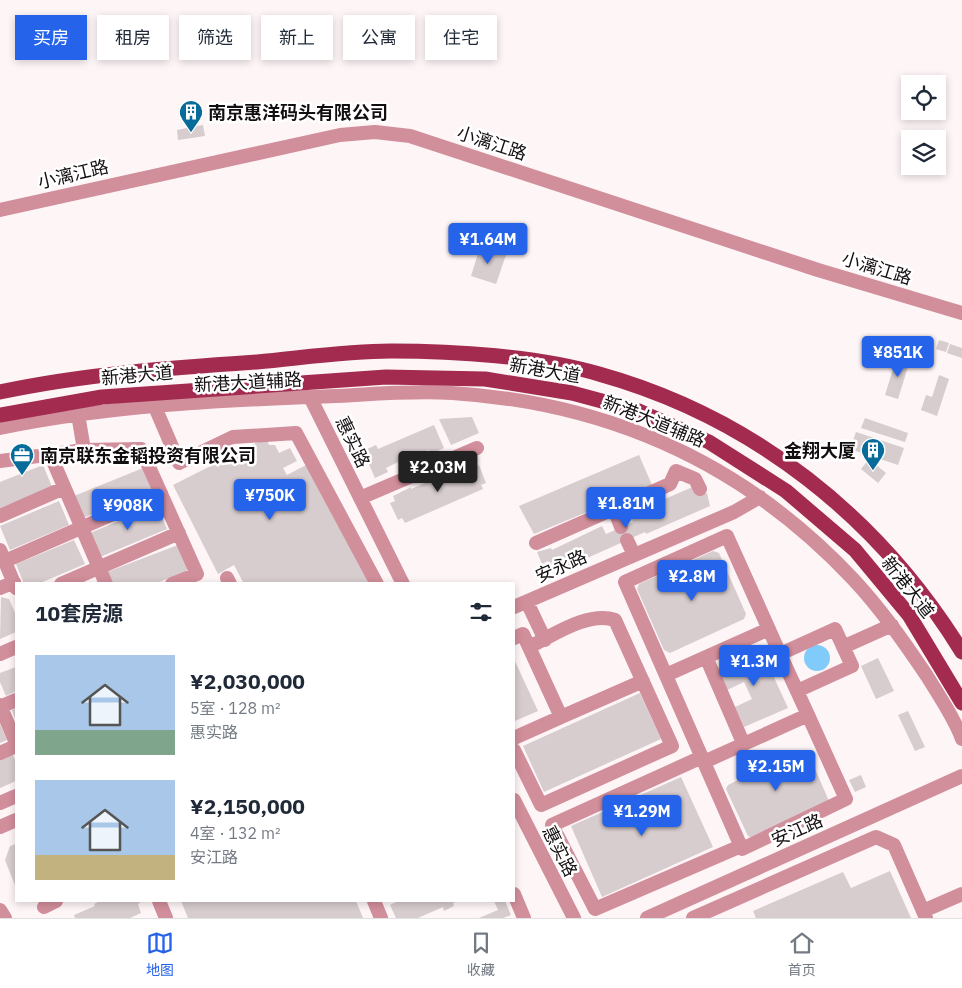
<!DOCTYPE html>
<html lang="zh">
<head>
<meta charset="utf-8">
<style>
	:root { --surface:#fff; --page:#f6f6f7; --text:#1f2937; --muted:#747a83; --line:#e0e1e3; --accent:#2563eb }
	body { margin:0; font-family:"IBM Plex Sans","Noto Sans SC",sans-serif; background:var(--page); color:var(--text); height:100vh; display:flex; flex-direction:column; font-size:19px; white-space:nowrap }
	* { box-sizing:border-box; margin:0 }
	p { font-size:16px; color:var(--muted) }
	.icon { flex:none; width:28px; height:28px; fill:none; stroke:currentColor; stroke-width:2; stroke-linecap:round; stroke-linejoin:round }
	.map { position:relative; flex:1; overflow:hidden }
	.sheet { position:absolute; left:15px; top:582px; width:500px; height:320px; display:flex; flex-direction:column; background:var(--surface); border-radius:0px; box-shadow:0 2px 8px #0003 }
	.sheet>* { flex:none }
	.top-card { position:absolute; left:15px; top:15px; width:500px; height:45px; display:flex; gap:10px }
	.tools { position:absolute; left:901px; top:75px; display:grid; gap:10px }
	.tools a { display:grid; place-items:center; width:45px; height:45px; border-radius:0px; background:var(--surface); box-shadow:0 2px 8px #0003; font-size:25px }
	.price { position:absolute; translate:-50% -42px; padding:0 11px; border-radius:5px; background:var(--accent); color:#fff; font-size:16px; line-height:32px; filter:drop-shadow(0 1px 2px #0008) }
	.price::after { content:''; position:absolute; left:50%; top:30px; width:15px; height:11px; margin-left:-8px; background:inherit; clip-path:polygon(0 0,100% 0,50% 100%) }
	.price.active { background:#222; color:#fff }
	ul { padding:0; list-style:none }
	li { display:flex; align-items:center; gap:15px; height:125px; padding:0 20px }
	li span { display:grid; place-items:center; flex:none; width:140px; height:100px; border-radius:0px; color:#555 }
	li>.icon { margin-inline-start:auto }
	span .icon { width:60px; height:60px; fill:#fffc; stroke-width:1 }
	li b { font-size:21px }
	h2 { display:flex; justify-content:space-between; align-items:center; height:60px; padding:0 20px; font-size:21px }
	.tag { padding:0 18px; border-radius:0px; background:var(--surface); box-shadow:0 2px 8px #0003; font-size:18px; line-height:45px }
	.tag.active { background:var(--accent); color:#fff }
	.menu { display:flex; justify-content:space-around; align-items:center; height:70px; border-top:1px solid var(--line); background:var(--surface); font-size:14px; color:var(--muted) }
	.menu a { display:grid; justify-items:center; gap:2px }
	.menu .active { color:var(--accent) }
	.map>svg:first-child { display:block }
</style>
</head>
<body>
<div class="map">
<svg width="962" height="918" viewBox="0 0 962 918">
	<rect width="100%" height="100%" fill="#fef5f7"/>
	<path fill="#80cbf9" d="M804 658a13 13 0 1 1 26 0a13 13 0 1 1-26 0Z"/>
	<path fill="#d7ccce" d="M203 125 205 136 178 140 177 130Z
		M480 247 506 255 496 284 471 276Z
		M939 340 949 343 946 352 936 349Z
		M950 344 962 348V358L947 353Z
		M897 356 910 360 898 399 885 395Z
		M939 375 949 379 937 416 921 410 926 395 932 397Z
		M472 417 479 433 451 445 439 419Z
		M865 418 908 433 905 442 861 428Z
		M434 425 444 448 431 454 429 450 410 458 412 463 401 468 398 462 386 468 388 472 375 478 363 451 376 445 378 449Z
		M856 432 904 448 898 465 850 449Z
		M266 438 269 445H275L279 453 290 448 297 461 283 468 287 475 310 463 372 584H244L234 565 218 574 173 485Z
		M639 455 652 485 534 534 519 506Z
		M869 459 886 473 878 483 861 469Z
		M472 463 474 467 479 465 486 483 481 485 483 489 405 523 402 518 398 520 390 503 395 501 393 496 411 487V489Z
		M43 465 52 487 0 508V482Z
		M143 468 152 490 83 518 74 496Z
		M695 486 699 496 707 493 710 506 646 534 645 532 554 573 548 561 542 564 537 552 551 548 552 550 602 526 606 534 633 522 630 514Z
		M59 501 69 525 10 550 0 526Z
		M157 505 167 529 100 557 90 533Z
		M74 540 85 564 38 584H24L16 564Z
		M178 545 188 570 155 584H111L107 572Z
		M713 551 719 553 746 614 744 619 670 653 664 650 637 589 639 584Z
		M1 597 9 599 16 615V632L0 639Z
		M761 649 788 708 744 727 735 707 752 699 744 682 727 690 718 668Z
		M878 658 894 691 876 699 861 666Z
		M514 659 538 711 515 721 514 719Z
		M16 667V691L6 696 0 682V673Z
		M640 693 661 739 544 792 523 746Z
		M16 708V721L12 710Z
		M908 711 925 747 915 751 898 715Z
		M0 724 7 740 0 743Z
		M778 751 783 752 786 758 802 751 808 753 829 801 752 838 748 836 726 789 728 785 744 777 742 771 744 765 751 762 752 766 772 757 770 753Z
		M13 755 16 762V781L0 788V760Z
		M861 775 866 787 855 792 849 780Z
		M681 777 713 847 602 897 571 826Z
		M16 844V888L5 860 10 846Z
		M890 871 911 918H756L753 911 843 872 851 888Z
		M100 901H142L138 904 141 913 130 918H75L74 915 95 906 94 904Z
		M181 901H356L363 918H188Z
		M398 901H458L453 903 454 906 444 911 443 907 418 918H396L390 905Z
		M494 901H505L511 915 503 918H479L498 910Z"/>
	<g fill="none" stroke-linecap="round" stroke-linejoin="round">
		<path stroke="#d18e9b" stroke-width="14" d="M0 210 340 135 375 132 410 136 818 270 962 313
			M310 397 403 584
			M155 407 179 463 233 437 296 433 377 584
			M0 428C102 407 205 401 308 397 356 396 404 390 452 393 611 403 744 463 853 579 881 609 904 642 927 676 939 696 954 717 962 739
			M84 450 141 449 197 574 172 584
			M50 454 106 584
			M0 461 84 450 78 414
			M360 498 477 448
			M614 509 621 527
			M0 516 64 488
			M627 540 634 555
			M536 543 670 484 676 471 695 479 700 489
			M0 550 16 588
			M5 561 161 493
			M227 578 230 584
			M61 584 179 533
			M0 588 14 582
			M527 602 545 640
			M514 607 734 512 760 497
			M835 629 852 666 797 691 780 654Z
			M514 638 523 634 529 647
			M843 647 892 625
			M0 654 16 647
			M706 657 744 745
			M666 675 769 629
			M797 691 808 715
			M0 705 16 743
			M0 707 16 700
			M514 738 561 717
			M514 750 541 805 672 746 615 620C588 611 554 635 529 647L561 717 643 681
			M0 753 16 746
			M702 757 552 825 595 909 741 846
			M704 762 808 715 846 799 742 849 625 582 727 536 780 654
			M514 800 574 918
			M0 803 16 796
			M0 827 16 820
			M514 894 524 918
			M159 901 166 918
			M374 901 381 918
			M44 907 56 901
			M0 910 5 918
			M923 911 962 894
			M647 918 962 776
			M693 918 876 837 894 845 926 918"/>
		<path stroke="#a22b4f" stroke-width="15" d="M0 392C85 374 170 368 257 362 301 358 346 351 391 351 454 351 538 356 599 374 753 417 879 517 962 652
			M0 415 102 397 386 377 485 379 572 393 639 411 709 442 786 491 855 550 909 615 962 703"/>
	</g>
	<defs>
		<g id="building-pin" transform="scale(1.25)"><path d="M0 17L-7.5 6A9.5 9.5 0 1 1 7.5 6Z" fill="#076c9a" stroke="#fff"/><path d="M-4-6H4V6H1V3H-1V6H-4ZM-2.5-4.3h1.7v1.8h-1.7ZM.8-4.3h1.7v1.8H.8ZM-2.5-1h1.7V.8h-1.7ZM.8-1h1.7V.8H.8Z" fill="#fff"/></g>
		<g id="office-pin" transform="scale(1.25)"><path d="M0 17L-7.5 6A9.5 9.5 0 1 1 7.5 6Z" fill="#076c9a" stroke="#fff"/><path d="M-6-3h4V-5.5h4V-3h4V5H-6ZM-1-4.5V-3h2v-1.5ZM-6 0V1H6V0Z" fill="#fff"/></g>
	</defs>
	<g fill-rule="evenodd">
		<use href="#building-pin" x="191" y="112"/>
		<use href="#building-pin" x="873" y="450"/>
		<use href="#office-pin" x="22" y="455"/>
	</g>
	<g text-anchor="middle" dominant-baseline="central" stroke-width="5" stroke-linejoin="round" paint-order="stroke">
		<g font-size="18" font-weight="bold" fill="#130f10" stroke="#fff" text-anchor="start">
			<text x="208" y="112">南京惠洋码头有限公司</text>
			<text x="856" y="450" text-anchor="end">金翔大厦</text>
			<text x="40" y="455">南京联东金韬投资有限公司</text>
		</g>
		<g font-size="18" fill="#130f10" stroke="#fff">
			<text transform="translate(492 143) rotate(18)">小漓江路</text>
			<text transform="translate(73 174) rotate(-13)">小漓江路</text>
			<text transform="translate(877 268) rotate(17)">小漓江路</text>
			<text transform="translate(545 370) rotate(10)">新港大道</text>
			<text transform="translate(137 375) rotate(-5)">新港大道</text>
			<text transform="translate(248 382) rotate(-3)">新港大道辅路</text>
			<text transform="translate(654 421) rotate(22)">新港大道辅路</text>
			<text transform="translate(353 442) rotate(64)">惠实路</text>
			<text transform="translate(561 566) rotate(-24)">安永路</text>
			<text transform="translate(908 587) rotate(52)">新港大道</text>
			<text transform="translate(797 830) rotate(-24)">安江路</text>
			<text transform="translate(560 851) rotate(63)">惠实路</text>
		</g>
	</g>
</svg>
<div class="tools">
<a><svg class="icon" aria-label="locate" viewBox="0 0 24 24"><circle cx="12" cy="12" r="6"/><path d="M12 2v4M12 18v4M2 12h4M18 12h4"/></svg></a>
<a><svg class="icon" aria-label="layers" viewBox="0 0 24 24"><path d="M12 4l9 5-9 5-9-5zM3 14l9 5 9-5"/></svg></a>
</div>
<b class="price" style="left:488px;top:265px">¥1.64M</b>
<b class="price" style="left:898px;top:378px">¥851K</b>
<b class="price active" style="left:438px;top:493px">¥2.03M</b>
<b class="price" style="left:270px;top:521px">¥750K</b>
<b class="price" style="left:626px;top:529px">¥1.81M</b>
<b class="price" style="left:128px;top:531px">¥908K</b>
<b class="price" style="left:692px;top:602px">¥2.8M</b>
<b class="price" style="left:754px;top:687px">¥1.3M</b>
<b class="price" style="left:776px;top:792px">¥2.15M</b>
<b class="price" style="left:642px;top:837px">¥1.29M</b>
<div class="top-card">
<a class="tag active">买房</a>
<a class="tag">租房</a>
<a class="tag">筛选</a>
<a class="tag">新上</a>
<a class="tag">公寓</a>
<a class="tag">住宅</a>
</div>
<section class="sheet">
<h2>10套房源<svg class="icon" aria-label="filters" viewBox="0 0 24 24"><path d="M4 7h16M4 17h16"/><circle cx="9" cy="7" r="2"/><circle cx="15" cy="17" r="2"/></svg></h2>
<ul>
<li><span style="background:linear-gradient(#a9c7e8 75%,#7fa58c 0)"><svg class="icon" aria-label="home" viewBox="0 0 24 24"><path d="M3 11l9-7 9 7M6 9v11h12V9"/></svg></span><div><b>¥2,030,000</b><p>5室 · 128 m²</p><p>惠实路</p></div></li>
<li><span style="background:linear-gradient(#a9c7e8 75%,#c2b280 0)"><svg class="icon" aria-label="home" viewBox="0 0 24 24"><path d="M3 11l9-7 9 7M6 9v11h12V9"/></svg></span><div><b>¥2,150,000</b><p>4室 · 132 m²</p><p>安江路</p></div></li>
</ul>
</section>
</div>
<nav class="menu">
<a class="active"><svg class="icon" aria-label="map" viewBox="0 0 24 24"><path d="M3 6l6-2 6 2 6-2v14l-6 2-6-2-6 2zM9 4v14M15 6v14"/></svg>地图</a>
<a><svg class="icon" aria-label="saved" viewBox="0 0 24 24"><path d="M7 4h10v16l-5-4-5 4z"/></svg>收藏</a>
<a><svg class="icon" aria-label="home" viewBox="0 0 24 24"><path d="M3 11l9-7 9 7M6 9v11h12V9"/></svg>首页</a>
</nav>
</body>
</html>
